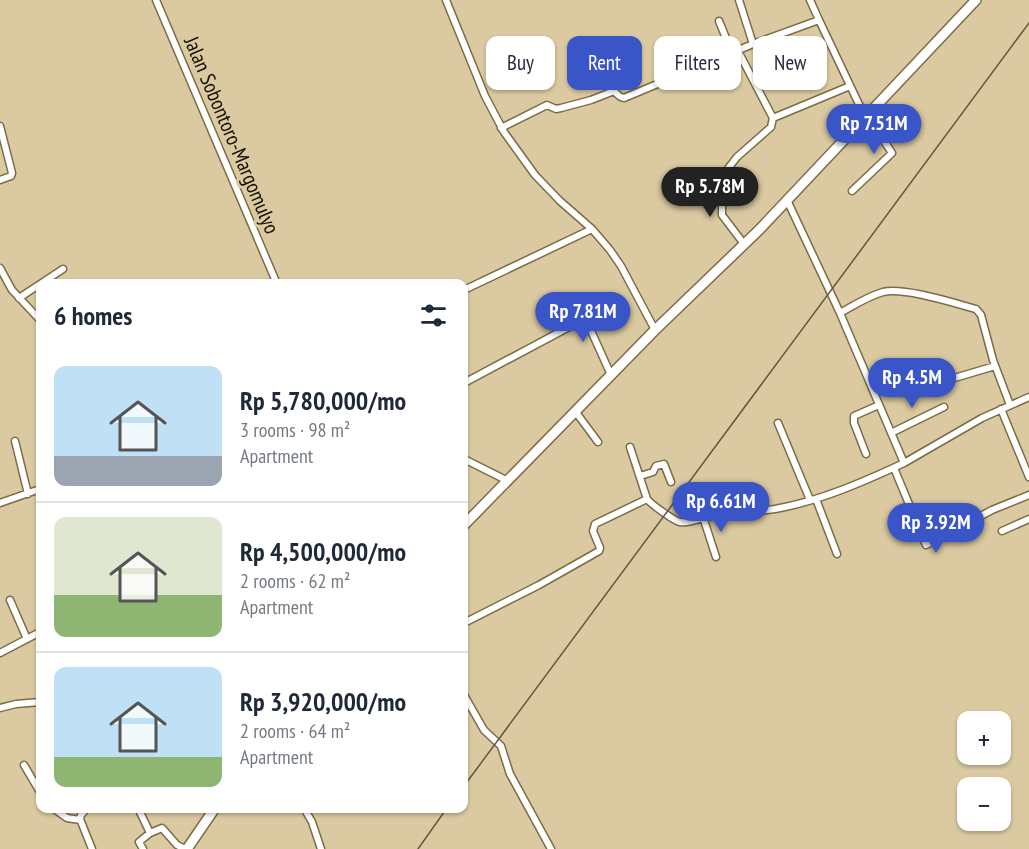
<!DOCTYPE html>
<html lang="en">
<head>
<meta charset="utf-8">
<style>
	:root { --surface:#fff; --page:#f2f2f3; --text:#1f2937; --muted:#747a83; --line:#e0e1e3; --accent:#3a55c7 }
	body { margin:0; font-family:"PT Sans Narrow",sans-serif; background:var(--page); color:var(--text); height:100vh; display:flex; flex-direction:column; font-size:22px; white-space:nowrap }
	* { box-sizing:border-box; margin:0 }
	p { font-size:20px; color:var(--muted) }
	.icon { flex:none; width:33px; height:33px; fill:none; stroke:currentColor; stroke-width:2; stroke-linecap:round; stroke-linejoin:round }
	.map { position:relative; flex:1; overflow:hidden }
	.side { position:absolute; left:36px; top:279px; width:432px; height:534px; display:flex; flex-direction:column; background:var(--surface); border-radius:12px; box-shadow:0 2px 4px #0004 }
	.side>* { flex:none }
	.guide { position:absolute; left:486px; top:36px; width:453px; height:54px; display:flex; gap:12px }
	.controls { position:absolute; left:957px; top:711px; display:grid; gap:12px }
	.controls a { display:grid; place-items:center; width:54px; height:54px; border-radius:12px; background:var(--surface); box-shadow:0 2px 4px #0004; font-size:30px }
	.price { position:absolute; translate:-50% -51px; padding:0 14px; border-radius:21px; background:var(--accent); color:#fff; font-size:20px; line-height:39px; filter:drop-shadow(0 2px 3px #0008) }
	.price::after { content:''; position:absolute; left:50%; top:36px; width:18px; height:14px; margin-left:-9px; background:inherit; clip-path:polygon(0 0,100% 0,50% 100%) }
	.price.current { background:#222; color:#fff }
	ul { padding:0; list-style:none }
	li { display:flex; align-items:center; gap:18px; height:150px; padding:0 18px }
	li+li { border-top:2px solid var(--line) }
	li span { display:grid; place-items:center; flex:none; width:168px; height:120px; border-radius:12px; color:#555 }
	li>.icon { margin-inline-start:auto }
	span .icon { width:72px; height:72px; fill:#fffc; stroke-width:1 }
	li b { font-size:26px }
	h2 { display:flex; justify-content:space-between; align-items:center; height:72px; padding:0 18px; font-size:26px }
	.tag { padding:0 21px; border-radius:12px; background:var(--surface); box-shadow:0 2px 4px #0004; font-size:21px; line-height:54px }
	.tag.current { background:var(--accent); color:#fff }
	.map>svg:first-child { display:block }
</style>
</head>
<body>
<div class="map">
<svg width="1029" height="849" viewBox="0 0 1029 849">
	<rect width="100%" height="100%" fill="#dbcaa1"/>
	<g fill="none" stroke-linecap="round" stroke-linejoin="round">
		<g stroke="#7b6c45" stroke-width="9">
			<path id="minor" d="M156 0 277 284
				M446 0 485 96 504 132 535 175 560 201 592 229 610 250 621 266 655 330
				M739 0 753 44
				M810 0 819 20
				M719 21 732 53
				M591 43C597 57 610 96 624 98L753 44 819 20 865 117
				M738 51 773 118
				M0 126 12 173 11 176 0 180
				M501 128 547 105 556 109 561 108 591 100 614 91
				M852 191 892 153 867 115
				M787 200 840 313 904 463 982 418 1029 397
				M744 244 722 215V205L734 194 723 175 737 157 771 127 773 118 850 86
				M0 268 12 290 40 320
				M464 290 592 229
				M19 298 63 269
				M578 302 611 375
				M840 313C853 306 868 296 883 292 904 287 954 303 976 309L981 315 993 360 1010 405
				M951 379 995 366
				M464 383 584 319
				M1001 409 1029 477
				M575 411 598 442
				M778 423 810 500
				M891 433 944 407
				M15 441 28 494
				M630 447 647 499
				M866 454 854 423V416L879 405
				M464 459 506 480
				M894 468 926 545 992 510 1029 495
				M640 476 653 472 656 466 664 464 671 482
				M708 490 715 514
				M816 499 837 554
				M0 503 40 489
				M703 517 716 557
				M1002 531 1029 519
				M10 600 27 639
				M464 623 539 585 599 551 600 548 593 531 595 524 647 499C651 504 674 521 680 522 691 524 705 516 716 514 735 511 755 512 775 509 820 501 863 482 904 463
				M0 653 40 632
				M464 695 484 730 501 746 510 774 551 849
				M0 708 16 704 40 702
				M24 765 40 792
				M53 808 67 818 80 820
				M87 808 81 815 80 819 92 849
				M138 808 150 833 162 828 177 845 185 849
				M304 808 312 822 321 849
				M143 849 139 842 150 833"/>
		</g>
		<g stroke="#7b6c45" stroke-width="12">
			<path id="highway" d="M464 525 655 330 760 229 976 0
				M187 849 215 808"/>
		</g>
		<use href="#minor" stroke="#fff" stroke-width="6"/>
		<use href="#highway" stroke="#fff" stroke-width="9"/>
		<path stroke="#625840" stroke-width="1.5" d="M464 786 1029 23
			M418 849 447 808"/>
	</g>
	<g text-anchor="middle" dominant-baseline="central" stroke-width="6" stroke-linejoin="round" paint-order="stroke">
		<g font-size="21" fill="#140f02" stroke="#dbcaa1">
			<text transform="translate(232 135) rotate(67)">Jalan Sobontoro-Margomulyo</text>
		</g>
	</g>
</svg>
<div class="controls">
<a>+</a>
<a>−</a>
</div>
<b class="price" style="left:874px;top:155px">Rp 7.51M</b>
<b class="price current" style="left:710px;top:218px">Rp 5.78M</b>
<b class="price" style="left:583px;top:343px">Rp 7.81M</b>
<b class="price" style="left:912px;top:409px">Rp 4.5M</b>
<b class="price" style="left:721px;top:533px">Rp 6.61M</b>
<b class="price" style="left:936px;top:554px">Rp 3.92M</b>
<div class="guide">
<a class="tag">Buy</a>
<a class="tag current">Rent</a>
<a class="tag">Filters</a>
<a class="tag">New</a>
</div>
<section class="side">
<h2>6 homes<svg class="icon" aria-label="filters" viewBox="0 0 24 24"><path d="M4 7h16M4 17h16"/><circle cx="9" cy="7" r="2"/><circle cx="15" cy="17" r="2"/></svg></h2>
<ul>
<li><span style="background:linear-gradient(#bfe0f5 75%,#9aa5b1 0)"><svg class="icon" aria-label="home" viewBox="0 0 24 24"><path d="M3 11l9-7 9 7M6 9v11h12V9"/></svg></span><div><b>Rp 5,780,000/mo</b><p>3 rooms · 98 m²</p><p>Apartment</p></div></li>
<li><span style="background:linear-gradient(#dfe7d0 65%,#8fb573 0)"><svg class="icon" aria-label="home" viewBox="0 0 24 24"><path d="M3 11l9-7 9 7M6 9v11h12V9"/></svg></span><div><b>Rp 4,500,000/mo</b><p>2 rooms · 62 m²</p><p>Apartment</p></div></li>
<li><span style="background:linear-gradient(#bfe0f5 75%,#8fb573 0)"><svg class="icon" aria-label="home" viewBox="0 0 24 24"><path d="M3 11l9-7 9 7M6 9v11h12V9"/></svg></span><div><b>Rp 3,920,000/mo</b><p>2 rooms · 64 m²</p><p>Apartment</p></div></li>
</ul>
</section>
</div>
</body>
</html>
